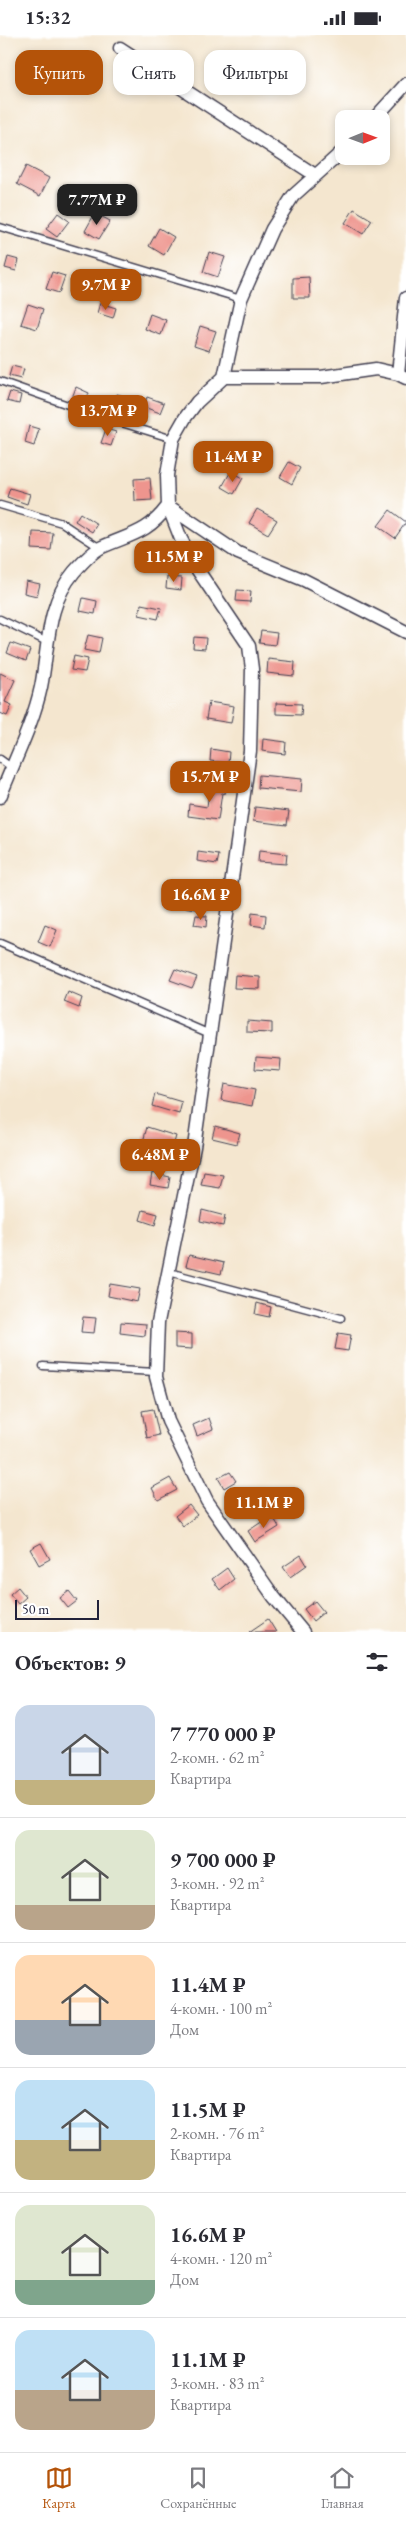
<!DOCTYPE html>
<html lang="ru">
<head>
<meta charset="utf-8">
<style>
	:root { --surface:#fff; --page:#f2f2f3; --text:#2b2b33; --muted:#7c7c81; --line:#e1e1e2; --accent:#b45309 }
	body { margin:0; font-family:"EB Garamond",serif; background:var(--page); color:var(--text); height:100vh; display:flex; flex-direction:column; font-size:19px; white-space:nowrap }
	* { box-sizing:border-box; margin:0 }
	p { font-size:16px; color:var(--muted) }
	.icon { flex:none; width:28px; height:28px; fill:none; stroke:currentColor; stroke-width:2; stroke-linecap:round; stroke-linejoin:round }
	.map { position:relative; height:1597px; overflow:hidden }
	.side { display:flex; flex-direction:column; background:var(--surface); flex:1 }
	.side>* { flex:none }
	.banner { position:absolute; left:15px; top:15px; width:376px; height:45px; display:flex; gap:10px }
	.needle { width:32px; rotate:89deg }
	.buttons { position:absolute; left:335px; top:75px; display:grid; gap:10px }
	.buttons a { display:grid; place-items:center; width:55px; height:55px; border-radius:10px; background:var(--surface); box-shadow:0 2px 8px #0003; font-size:25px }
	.scale { position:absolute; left:15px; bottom:12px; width:84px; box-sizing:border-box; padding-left:5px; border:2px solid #22223b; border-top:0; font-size:14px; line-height:18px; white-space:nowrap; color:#22223b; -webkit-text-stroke:4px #fff; paint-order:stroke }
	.price { position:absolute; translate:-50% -42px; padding:0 11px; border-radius:10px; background:var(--accent); color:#fff; font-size:16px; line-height:32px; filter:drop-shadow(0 1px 2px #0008) }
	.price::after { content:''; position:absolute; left:50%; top:30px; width:15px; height:11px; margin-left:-8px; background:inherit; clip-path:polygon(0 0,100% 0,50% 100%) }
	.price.on { background:#222; color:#fff }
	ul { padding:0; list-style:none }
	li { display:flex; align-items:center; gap:15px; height:125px; padding:0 15px }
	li+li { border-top:1px solid var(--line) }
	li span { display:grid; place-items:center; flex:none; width:140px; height:100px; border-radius:15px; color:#555 }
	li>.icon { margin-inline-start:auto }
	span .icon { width:60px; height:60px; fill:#fffc; stroke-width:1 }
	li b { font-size:21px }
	h2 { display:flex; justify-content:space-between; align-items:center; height:60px; padding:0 15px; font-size:21px }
	.chip { padding:0 18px; border-radius:15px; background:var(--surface); box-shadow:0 2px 8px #0003; font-size:18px; line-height:45px }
	.chip.on { background:var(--accent); color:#fff }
	.status { display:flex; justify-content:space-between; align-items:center; height:35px; padding:0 25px; background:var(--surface); direction:ltr }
	.status svg { height:14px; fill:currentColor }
	.dock { display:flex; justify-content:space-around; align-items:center; height:70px; border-top:1px solid var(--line); background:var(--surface); font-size:14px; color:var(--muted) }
	.dock a { display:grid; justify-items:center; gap:2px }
	.dock .on { color:var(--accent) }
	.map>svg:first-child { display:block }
</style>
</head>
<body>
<div class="status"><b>15:32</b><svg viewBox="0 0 49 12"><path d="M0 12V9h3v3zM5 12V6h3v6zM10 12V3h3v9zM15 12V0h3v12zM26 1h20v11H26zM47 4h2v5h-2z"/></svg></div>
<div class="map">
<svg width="406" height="1597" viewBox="0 0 406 1597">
	<rect width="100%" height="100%" fill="#fff"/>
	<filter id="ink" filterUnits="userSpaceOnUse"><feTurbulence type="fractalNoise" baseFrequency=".02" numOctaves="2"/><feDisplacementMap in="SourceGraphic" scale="10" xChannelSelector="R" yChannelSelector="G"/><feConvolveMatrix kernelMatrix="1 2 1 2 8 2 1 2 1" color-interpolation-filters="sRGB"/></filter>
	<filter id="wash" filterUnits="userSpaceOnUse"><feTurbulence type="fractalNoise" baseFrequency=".0096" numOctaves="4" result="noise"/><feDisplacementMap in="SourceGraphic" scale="20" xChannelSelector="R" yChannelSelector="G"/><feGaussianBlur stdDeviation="1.12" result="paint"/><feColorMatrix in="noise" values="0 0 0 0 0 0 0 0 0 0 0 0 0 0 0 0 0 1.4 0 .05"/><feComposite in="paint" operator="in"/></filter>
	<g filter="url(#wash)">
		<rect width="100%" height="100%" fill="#f4e6cf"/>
		<g id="blocks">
			<path fill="#ee958e" d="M26 131 49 143 40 161 17 149Z
				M354 174 372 185 363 199 345 188Z
				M58 178 69 186 57 202 46 194Z
				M95 178 110 186 99 204 85 196Z
				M159 193 174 202 164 220 149 211Z
				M209 217 225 222 218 242 203 237Z
				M8 222 19 225 16 236 5 233Z
				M52 237 65 241 59 258 46 254Z
				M309 242 310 263H293V243Z
				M100 268 116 273 113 283 97 278Z
				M28 269 43 274 37 294 21 289Z
				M150 279 166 285 161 300 145 294Z
				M200 291 216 296 209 316 194 311Z
				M12 331 24 334 21 344 9 341Z
				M76 352 89 358 85 368 72 363Z
				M10 357 21 360 19 369 7 366Z
				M117 359 134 364 127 384 118 381 121 371 114 369Z
				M147 362 164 368 160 378 144 372Z
				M29 391 39 394 34 411 25 408Z
				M106 394 116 397 111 411 101 408Z
				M289 427 300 433 292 449 280 442Z
				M231 436 243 443 234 459 222 452Z
				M150 443 152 465 135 466 134 444Z
				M10 453 30 459 27 469 7 462Z
				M257 474 277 485 268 499 249 488Z
				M390 475 406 487 395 503 378 491Z
				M80 478 97 489 92 497 75 486Z
				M33 497 53 498 51 515 32 514Z
				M167 542 182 543 181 555 166 553Z
				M26 546 40 549 37 561 24 558Z
				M237 555 251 556 250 567 236 566Z
				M83 563 97 566 95 579 80 576Z
				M141 569 161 573 158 584 139 580Z
				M261 596 277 598 275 610 259 608Z
				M88 600 102 603 99 618 84 615Z
				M194 602 206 603 205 614 193 613Z
				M11 608 30 615 26 626 7 618Z
				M74 621 88 624 85 637 71 635Z
				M268 624 295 627 294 641 267 638Z
				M0 638 15 645 5 667 12 670 7 681 0 678Z
				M209 667 234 671 231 688 206 684Z
				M276 668 302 669 301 680 276 679Z
				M263 704 286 707 285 719 262 716Z
				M211 714 229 717 228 728 210 726Z
				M259 740 302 744 301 757 258 753Z
				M210 746 226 748 225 759 222 758 218 785 188 781 189 769 207 772Z
				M255 772 289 776 287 790 253 786Z
				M259 816 287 819 286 829 258 827Z
				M198 817 219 820 217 829 197 826Z
				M184 858 198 859 197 874 183 872Z
				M252 878 266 880 265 892 251 890Z
				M196 880 207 881 206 892 194 890Z
				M45 890 57 895 50 912 38 907Z
				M175 934 197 942 192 953 170 945Z
				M235 940 260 942V954L234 953Z
				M68 957 82 963 79 973 64 967Z
				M247 986 272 988V998L247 997Z
				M256 1022 281 1024 280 1036 255 1034Z
				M224 1049 255 1055 252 1071 221 1065Z
				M155 1059 182 1067 179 1079 152 1071Z
				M215 1091 240 1098 237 1109 212 1103Z
				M147 1092 176 1101 172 1115 143 1107Z
				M204 1137 223 1140 220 1153 201 1150Z
				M152 1138 170 1142 168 1153 150 1150Z
				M143 1175 158 1179 155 1190 140 1185Z
				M202 1175 225 1181 223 1191 200 1186Z
				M189 1220 224 1228 221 1239 186 1231Z
				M110 1249 140 1254 137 1267 108 1261Z
				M257 1268 271 1272 269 1282 255 1279Z
				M83 1282 96 1283 94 1298 81 1297Z
				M121 1287 146 1289 145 1301 120 1298Z
				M175 1298 192 1299V1314L175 1313Z
				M338 1298 351 1300 348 1316 335 1314Z
				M153 1374 159 1400 147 1403 142 1376Z
				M209 1383 213 1394 197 1401 193 1390Z
				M230 1437 236 1446 224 1453 218 1443Z
				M170 1443 177 1455 158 1465 152 1453Z
				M189 1470 197 1480 183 1491 175 1481Z
				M272 1480 279 1492 255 1507 248 1496Z
				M41 1508 50 1524 39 1530 30 1514Z
				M301 1520 307 1530 290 1542 283 1532Z
				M227 1533 234 1544 220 1555 212 1544Z
				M18 1552 26 1562 18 1569 10 1559Z
				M69 1556 77 1566 68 1573 60 1563Z
				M315 1566 324 1577 313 1586 304 1574Z
				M268 1584 276 1597H249Z"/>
		</g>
	</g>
	<g filter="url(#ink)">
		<use href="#blocks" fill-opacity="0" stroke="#423f51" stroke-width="1"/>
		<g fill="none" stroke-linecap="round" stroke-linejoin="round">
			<g stroke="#423f51" stroke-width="9">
				<path id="service" d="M0 192 241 264
					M0 346 99 381 173 404
					M0 470 62 488 100 513
					M0 584 47 607
					M0 724 11 732
					M0 908 210 999
					M169 1237 341 1283
					M43 1331 156 1337"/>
			</g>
			<g stroke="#423f51" stroke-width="15">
				<path id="minor" d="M120 13 315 140
					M374 84 406 49
					M398 339 406 263
					M224 342 241 264 272 194 293 161 344 115
					M0 762C14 726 33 689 41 652 49 612 46 570 74 537 81 529 93 516 102 512 131 499 148 498 168 471L238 518 304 545 406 597
					M303 1597 274 1562 207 1466 168 1386 156 1342 158 1287 194 1112 250 716 252 634 249 611 197 534 181 504 168 471 167 440 173 404 185 383 197 367 224 342H321L376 334 398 339 406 343"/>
			</g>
			<use href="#service" stroke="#fff" stroke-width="6"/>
			<use href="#minor" stroke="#fff" stroke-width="12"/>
		</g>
	</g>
</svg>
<div class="buttons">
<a><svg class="needle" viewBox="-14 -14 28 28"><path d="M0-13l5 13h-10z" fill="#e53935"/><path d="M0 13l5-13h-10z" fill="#7c7c81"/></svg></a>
</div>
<div class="scale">50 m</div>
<b class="price on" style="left:97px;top:191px">7.77M ₽</b>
<b class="price" style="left:106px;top:276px">9.7M ₽</b>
<b class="price" style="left:108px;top:402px">13.7M ₽</b>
<b class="price" style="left:233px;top:448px">11.4M ₽</b>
<b class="price" style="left:174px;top:548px">11.5M ₽</b>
<b class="price" style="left:210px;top:768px">15.7M ₽</b>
<b class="price" style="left:201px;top:886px">16.6M ₽</b>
<b class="price" style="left:160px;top:1146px">6.48M ₽</b>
<b class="price" style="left:264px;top:1494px">11.1M ₽</b>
<div class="banner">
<a class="chip on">Купить</a>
<a class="chip">Снять</a>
<a class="chip">Фильтры</a>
</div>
</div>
<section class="side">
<h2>Объектов: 9<svg class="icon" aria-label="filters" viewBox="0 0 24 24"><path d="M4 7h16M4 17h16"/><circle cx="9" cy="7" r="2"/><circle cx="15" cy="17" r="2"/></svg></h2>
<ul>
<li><span style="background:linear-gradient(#c9d6e8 75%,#c2b280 0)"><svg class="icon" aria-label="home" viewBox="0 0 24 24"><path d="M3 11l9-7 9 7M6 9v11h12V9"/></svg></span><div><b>7 770 000 ₽</b><p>2-комн. · 62 m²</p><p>Квартира</p></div></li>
<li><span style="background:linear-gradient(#dfe7d0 75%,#b9a48a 0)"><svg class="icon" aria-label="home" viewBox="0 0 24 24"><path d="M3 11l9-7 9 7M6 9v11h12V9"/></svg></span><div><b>9 700 000 ₽</b><p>3-комн. · 92 m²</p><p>Квартира</p></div></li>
<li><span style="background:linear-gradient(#ffd9b3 65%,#9aa5b1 0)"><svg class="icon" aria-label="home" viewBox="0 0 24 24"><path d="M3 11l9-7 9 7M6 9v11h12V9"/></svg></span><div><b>11.4M ₽</b><p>4-комн. · 100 m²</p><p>Дом</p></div></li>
<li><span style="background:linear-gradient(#bfe0f5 60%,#c2b280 0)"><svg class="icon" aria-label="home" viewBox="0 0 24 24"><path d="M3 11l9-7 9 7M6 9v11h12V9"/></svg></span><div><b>11.5M ₽</b><p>2-комн. · 76 m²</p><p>Квартира</p></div></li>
<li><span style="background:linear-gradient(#dfe7d0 75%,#7fa58c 0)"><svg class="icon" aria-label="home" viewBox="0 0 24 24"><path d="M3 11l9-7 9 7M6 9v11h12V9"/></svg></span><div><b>16.6M ₽</b><p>4-комн. · 120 m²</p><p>Дом</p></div></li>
<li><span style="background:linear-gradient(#bfe0f5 60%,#b9a48a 0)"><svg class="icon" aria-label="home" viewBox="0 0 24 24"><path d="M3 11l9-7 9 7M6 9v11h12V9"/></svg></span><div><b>11.1M ₽</b><p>3-комн. · 83 m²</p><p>Квартира</p></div></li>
</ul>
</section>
<nav class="dock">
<a class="on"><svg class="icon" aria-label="map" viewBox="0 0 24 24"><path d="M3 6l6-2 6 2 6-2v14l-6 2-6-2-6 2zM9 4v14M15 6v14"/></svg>Карта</a>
<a><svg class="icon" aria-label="saved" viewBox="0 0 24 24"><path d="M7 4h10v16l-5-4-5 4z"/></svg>Сохранённые</a>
<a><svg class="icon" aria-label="home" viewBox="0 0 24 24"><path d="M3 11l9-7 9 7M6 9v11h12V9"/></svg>Главная</a>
</nav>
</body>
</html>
